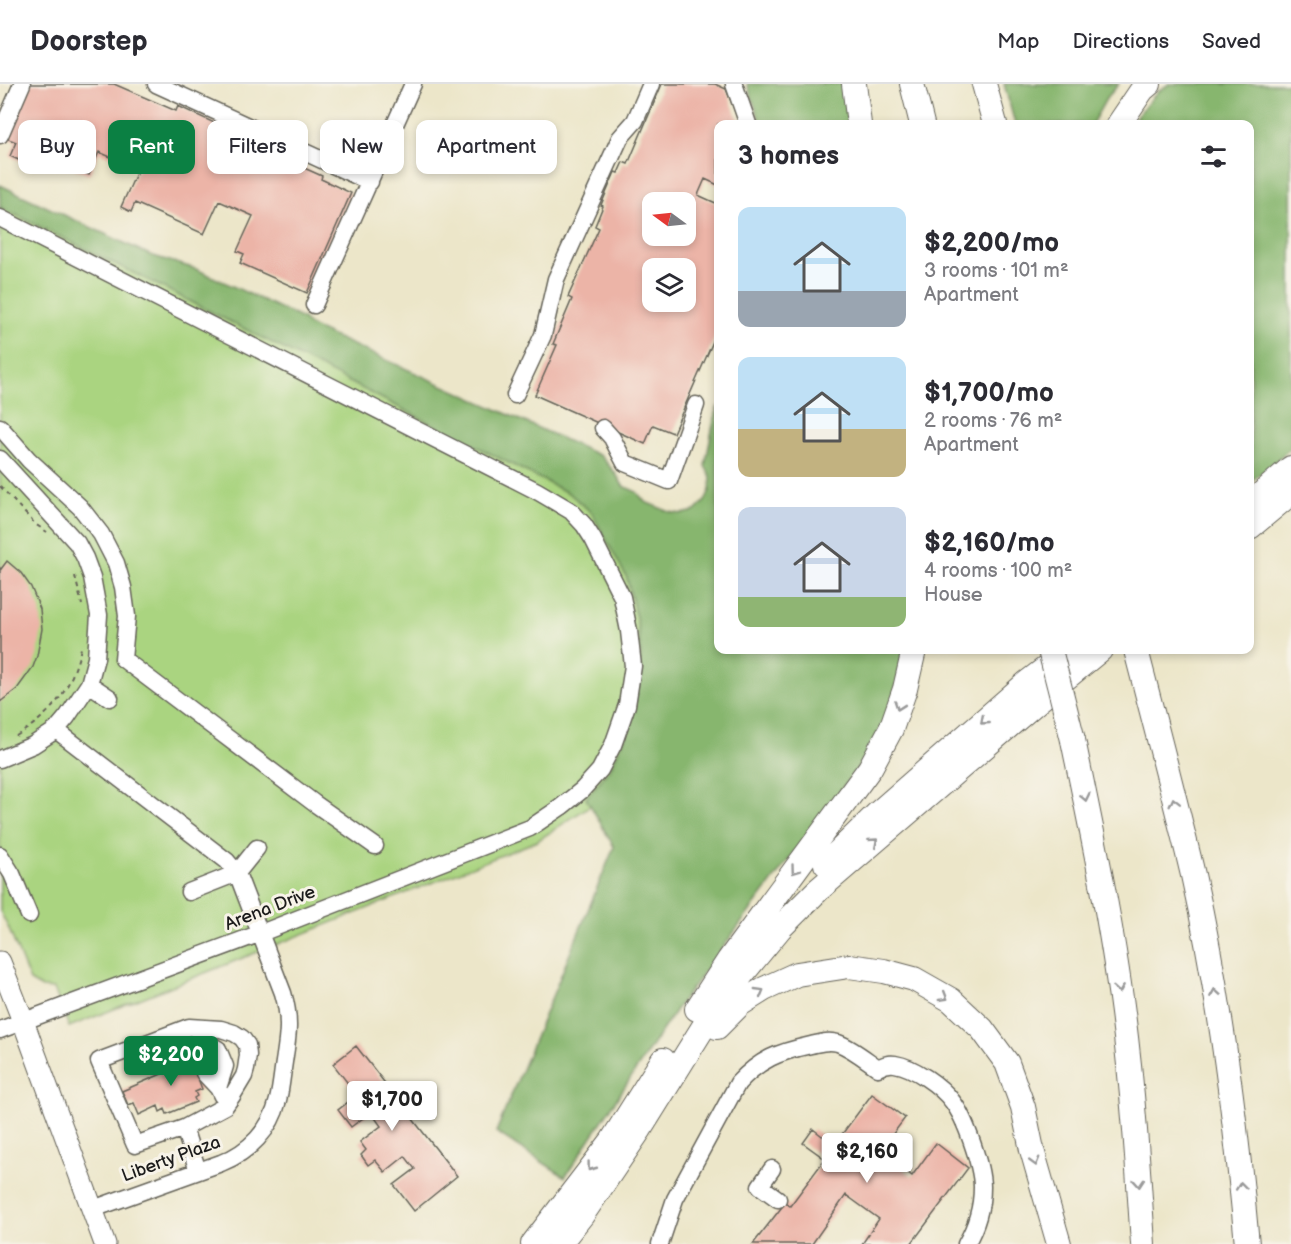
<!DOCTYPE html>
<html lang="en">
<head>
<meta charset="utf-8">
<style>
	:root { --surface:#fff; --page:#f2f2f3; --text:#2b2b33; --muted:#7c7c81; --line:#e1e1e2; --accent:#0b8043 }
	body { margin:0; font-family:"Balsamiq Sans",sans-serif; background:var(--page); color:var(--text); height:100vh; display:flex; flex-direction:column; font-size:22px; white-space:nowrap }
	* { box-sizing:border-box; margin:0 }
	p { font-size:20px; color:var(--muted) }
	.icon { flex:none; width:33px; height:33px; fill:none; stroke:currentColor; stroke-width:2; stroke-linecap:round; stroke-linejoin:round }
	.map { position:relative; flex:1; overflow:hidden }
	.details { position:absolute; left:714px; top:36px; width:540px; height:534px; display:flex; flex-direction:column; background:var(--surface); border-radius:12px; box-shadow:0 3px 9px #0003 }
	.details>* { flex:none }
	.guide { position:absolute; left:18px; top:36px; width:570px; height:54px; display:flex; gap:12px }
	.needle { width:39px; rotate:285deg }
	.tools { position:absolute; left:642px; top:108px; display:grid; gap:12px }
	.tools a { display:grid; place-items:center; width:54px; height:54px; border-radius:12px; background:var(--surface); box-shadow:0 3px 9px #0003; font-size:30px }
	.price { position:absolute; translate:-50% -51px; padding:0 14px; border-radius:6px; background:#fff; color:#222; font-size:20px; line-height:39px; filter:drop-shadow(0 2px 3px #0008) }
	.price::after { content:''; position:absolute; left:50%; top:36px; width:18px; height:14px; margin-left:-9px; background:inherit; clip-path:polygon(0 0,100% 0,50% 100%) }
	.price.selected { background:var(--accent); color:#fff }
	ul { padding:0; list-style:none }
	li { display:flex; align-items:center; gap:18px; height:150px; padding:0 24px }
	li span { display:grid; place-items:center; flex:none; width:168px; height:120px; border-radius:12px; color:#555 }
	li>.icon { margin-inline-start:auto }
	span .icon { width:72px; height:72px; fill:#fffc; stroke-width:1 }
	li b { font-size:26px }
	h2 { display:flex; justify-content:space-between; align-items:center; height:72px; padding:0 24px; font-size:26px }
	.tag { padding:0 21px; border-radius:12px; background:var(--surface); box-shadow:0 3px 9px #0003; font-size:21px; line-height:54px }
	.tag.selected { background:var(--accent); color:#fff }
	header { display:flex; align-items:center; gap:36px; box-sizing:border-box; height:84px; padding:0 30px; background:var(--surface); border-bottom:2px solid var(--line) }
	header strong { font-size:28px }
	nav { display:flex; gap:33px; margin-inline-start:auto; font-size:21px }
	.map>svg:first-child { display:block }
</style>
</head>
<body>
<header>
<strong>Doorstep</strong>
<nav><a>Map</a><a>Directions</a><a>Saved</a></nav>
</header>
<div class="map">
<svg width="1291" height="1160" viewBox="0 0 1291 1160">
	<rect width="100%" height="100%" fill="#f7f3e8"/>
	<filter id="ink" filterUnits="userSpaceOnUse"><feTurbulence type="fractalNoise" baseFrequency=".0167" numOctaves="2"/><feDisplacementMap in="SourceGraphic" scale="12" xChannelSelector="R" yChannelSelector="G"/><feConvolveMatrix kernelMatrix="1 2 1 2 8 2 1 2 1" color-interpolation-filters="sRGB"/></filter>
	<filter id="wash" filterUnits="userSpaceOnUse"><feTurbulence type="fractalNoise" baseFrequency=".008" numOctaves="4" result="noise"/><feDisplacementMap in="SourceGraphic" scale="24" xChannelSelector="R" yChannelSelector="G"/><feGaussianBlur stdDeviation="1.35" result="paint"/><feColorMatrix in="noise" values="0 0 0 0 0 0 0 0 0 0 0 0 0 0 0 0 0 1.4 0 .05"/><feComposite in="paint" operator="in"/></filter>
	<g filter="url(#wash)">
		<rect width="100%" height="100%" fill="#ece6c9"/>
		<path fill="#aad480" stroke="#63784e" stroke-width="1.5" d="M0 123 539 379 595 408 665 533 630 695 537 757 69 943 54 905 42 904 30 897 8 843 0 827Z"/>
		<path fill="#87b66e" stroke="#526945" stroke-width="1.5" d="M747 0H843L848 40H761Z
			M1004 0H1119L1106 15 1092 40H1015Z
			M1169 0H1291V364L1270 382 1250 398V40H1130L1158 7Z
			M0 101 150 171 196 185 303 235 308 241 601 372 616 390 623 402 637 408 645 418 670 428 682 430 695 427 705 417 710 406 711 393 705 382 715 331 718 322V566H904L894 613 876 654 857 685 677 924 565 1093 496 1048 614 763 586 714 610 685 627 650 637 609 641 570 637 538 627 494 592 429 570 410 156 200 0 123Z"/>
		<g id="blocks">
			<path fill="#ecb4a7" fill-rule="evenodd" d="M30 0H114L176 27 178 22 223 43 219 51 291 84 293 79 322 92 321 95 351 109 307 209 240 179 244 170 237 167 253 132 219 117 204 150 135 119 131 128 121 123 138 85 99 68 89 91 42 70 36 84 10 72 16 58 6 54Z
				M662 0H715L726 5 740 40H718V101L705 95 698 111 718 120V246L673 349 653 341 645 360 535 311 557 261 553 260 572 215 568 213 599 144 595 142 603 122 601 121 615 88 618 89 623 78 628 80ZM652 118H686V152H652ZM652 184H686V218H652Z
				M7 477 21 489 31 503 40 525 42 545 37 572 33 583 17 605 0 618V484L1 485Z
				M356 962 457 1092 414 1127 394 1101 415 1085 405 1072 385 1088 375 1076 368 1081 361 1071 366 1066 360 1058 381 1042 371 1028 351 1043 338 1026 357 1011 333 980Z
				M213 968 219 983 197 992 202 1005 195 1008 197 1012 194 1014 196 1018 167 1030 165 1025 160 1028 158 1022 139 1031 134 1019 128 1021 122 1007Z
				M872 1010 905 1034 880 1067 912 1092 936 1059 968 1084 911 1160H862L879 1135 846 1111 812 1160H753L785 1119 790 1122 825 1075 803 1059 813 1045 834 1061Z"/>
		</g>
	</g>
	<g filter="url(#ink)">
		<use href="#blocks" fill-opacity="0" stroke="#656359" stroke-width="1.5"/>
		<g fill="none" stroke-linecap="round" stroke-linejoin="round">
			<g stroke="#656359" stroke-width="19">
				<path id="minor" d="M156 0 370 98
					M734 0 748 40
					M0 51 22 0
					M0 134 537 407 571 427 584 441 593 455 622 513 629 547 633 582 627 621 613 661 600 686 582 706 561 723 530 744 261 849 0 946
					M314 221 413 0
					M515 311 543 251 556 195 620 54 635 37 651 0
					M0 343 29 376 80 423 101 450 116 479 123 503 127 532 123 575 314 719 375 762
					M603 344 612 354 625 379 669 397 696 321
					M0 375 77 459 85 474 92 493 99 531 96 574 89 600 67 633 56 646 33 661 0 675
					M89 600 110 614
					M56 646 227 777 237 789 283 909C291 936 288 952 284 978 282 991 281 1004 278 1016 271 1046 249 1068 221 1079L93 1125
					M0 771 12 790 29 831
					M189 808 237 789 257 764
					M202 957 218 965 225 982 218 1004
					M197 975 202 957 197 947
					M204 989 218 1004 222 1012
					M184 1044 225 1022 232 1012 244 992 246 985 248 971 247 961 242 954 234 949 221 945 189 943 99 977 135 1061 184 1044 198 1087
					M772 1085 760 1102 778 1115
					M660 1160 675 1115 738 999C760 975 779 968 811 961 820 959 828 956 838 959 852 964 865 975 878 984 883 981 889 979 895 980 914 983 941 1002 952 1017 965 1033 982 1082 982 1103 982 1123 976 1143 966 1160"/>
			</g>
			<g stroke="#656359" stroke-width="23">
				<path id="major" d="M0 878 23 937 105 1160"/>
			</g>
			<g stroke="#656359" stroke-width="26">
				<path id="highway" d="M854 0 859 40
					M912 0 922 40
					M984 0 995 40
					M1119 40 1142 6 1149 0
					M1250 420 1291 384
					M1250 443 1291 409
					M1136 566C1155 640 1175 715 1193 791 1220 911 1236 1037 1247 1160
					M1073 656C1092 747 1111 837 1123 929 1133 1006 1138 1083 1143 1160
					M826 780 877 730 1028 598 1070 566
					M697 925 729 876 870 684 891 645 905 605 914 566
					M717 943 740 920 764 905 797 890 849 882 884 887 914 895 951 916 982 945 1007 979 1023 1023 1032 1066 1059 1160
					M533 1160 612 1057 663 976
					M559 1160 582 1131 640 1045 706 939 738 895 780 844 818 806 1039 616 1100 566"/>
			</g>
			<path stroke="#656359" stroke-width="2" stroke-dasharray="4.5 4.5" stroke-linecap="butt" d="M0 402 35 440 47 448
				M75 492 82 521
				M16 652C55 628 72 604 82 560"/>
			<use href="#minor" stroke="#fff" stroke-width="16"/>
			<use href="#major" stroke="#fff" stroke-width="21"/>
			<use href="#highway" stroke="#fff" stroke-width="24"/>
			<g stroke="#656359" stroke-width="26" stroke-linecap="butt">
				<path id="highway-bridge" d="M1050 566 1073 656"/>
			</g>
			<use href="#highway-bridge" stroke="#fff" stroke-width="24"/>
		</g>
		<defs><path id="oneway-chevron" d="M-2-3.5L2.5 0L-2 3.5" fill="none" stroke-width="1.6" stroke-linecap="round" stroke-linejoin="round" transform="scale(1.5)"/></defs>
		<g stroke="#999">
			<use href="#oneway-chevron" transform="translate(899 622) rotate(109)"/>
			<use href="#oneway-chevron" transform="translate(984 637) rotate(139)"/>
			<use href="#oneway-chevron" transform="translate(1085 713) rotate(78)"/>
			<use href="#oneway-chevron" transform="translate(1174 718) rotate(-104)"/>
			<use href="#oneway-chevron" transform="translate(874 758) rotate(-41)"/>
			<use href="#oneway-chevron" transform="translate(795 786) rotate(126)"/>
			<use href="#oneway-chevron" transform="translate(1119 905) rotate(81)"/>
			<use href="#oneway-chevron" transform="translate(760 908) rotate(-30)"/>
			<use href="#oneway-chevron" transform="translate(1215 909) rotate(-99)"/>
			<use href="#oneway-chevron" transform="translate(944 913) rotate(31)"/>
			<use href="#oneway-chevron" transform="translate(1035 1078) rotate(74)"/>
			<use href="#oneway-chevron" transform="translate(591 1083) rotate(127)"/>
			<use href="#oneway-chevron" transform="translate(1139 1099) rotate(86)"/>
			<use href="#oneway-chevron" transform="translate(1241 1102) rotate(-96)"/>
		</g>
	</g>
	<g text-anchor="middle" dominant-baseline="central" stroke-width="6" stroke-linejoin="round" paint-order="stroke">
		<g font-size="18" fill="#1c1c1c" stroke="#f7f3e8">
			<text transform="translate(270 824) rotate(-21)">Arena Drive</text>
			<text transform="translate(171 1075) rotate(-20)">Liberty Plaza</text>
		</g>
	</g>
</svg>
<div class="tools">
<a><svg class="needle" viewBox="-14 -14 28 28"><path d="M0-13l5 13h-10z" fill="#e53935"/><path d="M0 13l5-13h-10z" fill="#7c7c81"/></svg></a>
<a><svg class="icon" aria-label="layers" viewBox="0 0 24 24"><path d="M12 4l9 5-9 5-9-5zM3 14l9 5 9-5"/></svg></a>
</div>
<b class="price selected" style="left:171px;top:1003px">$2,200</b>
<b class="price" style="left:392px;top:1048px">$1,700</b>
<b class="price" style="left:867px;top:1100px">$2,160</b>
<div class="guide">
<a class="tag">Buy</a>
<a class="tag selected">Rent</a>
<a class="tag">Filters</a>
<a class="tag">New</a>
<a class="tag">Apartment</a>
</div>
<section class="details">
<h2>3 homes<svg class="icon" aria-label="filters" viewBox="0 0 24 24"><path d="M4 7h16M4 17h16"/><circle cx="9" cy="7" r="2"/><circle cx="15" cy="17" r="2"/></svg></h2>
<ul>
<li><span style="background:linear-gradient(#bfe0f5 70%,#9aa5b1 0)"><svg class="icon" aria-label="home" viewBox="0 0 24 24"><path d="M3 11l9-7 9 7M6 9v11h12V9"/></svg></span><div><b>$2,200/mo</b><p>3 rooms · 101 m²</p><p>Apartment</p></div></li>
<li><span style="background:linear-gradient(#bfe0f5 60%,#c2b280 0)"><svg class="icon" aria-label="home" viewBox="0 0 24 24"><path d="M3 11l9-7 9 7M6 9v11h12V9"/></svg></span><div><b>$1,700/mo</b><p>2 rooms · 76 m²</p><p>Apartment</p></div></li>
<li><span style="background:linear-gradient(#c9d6e8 75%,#8fb573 0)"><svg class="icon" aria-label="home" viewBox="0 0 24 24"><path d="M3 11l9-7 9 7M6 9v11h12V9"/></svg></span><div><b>$2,160/mo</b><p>4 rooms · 100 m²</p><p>House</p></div></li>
</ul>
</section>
</div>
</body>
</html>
